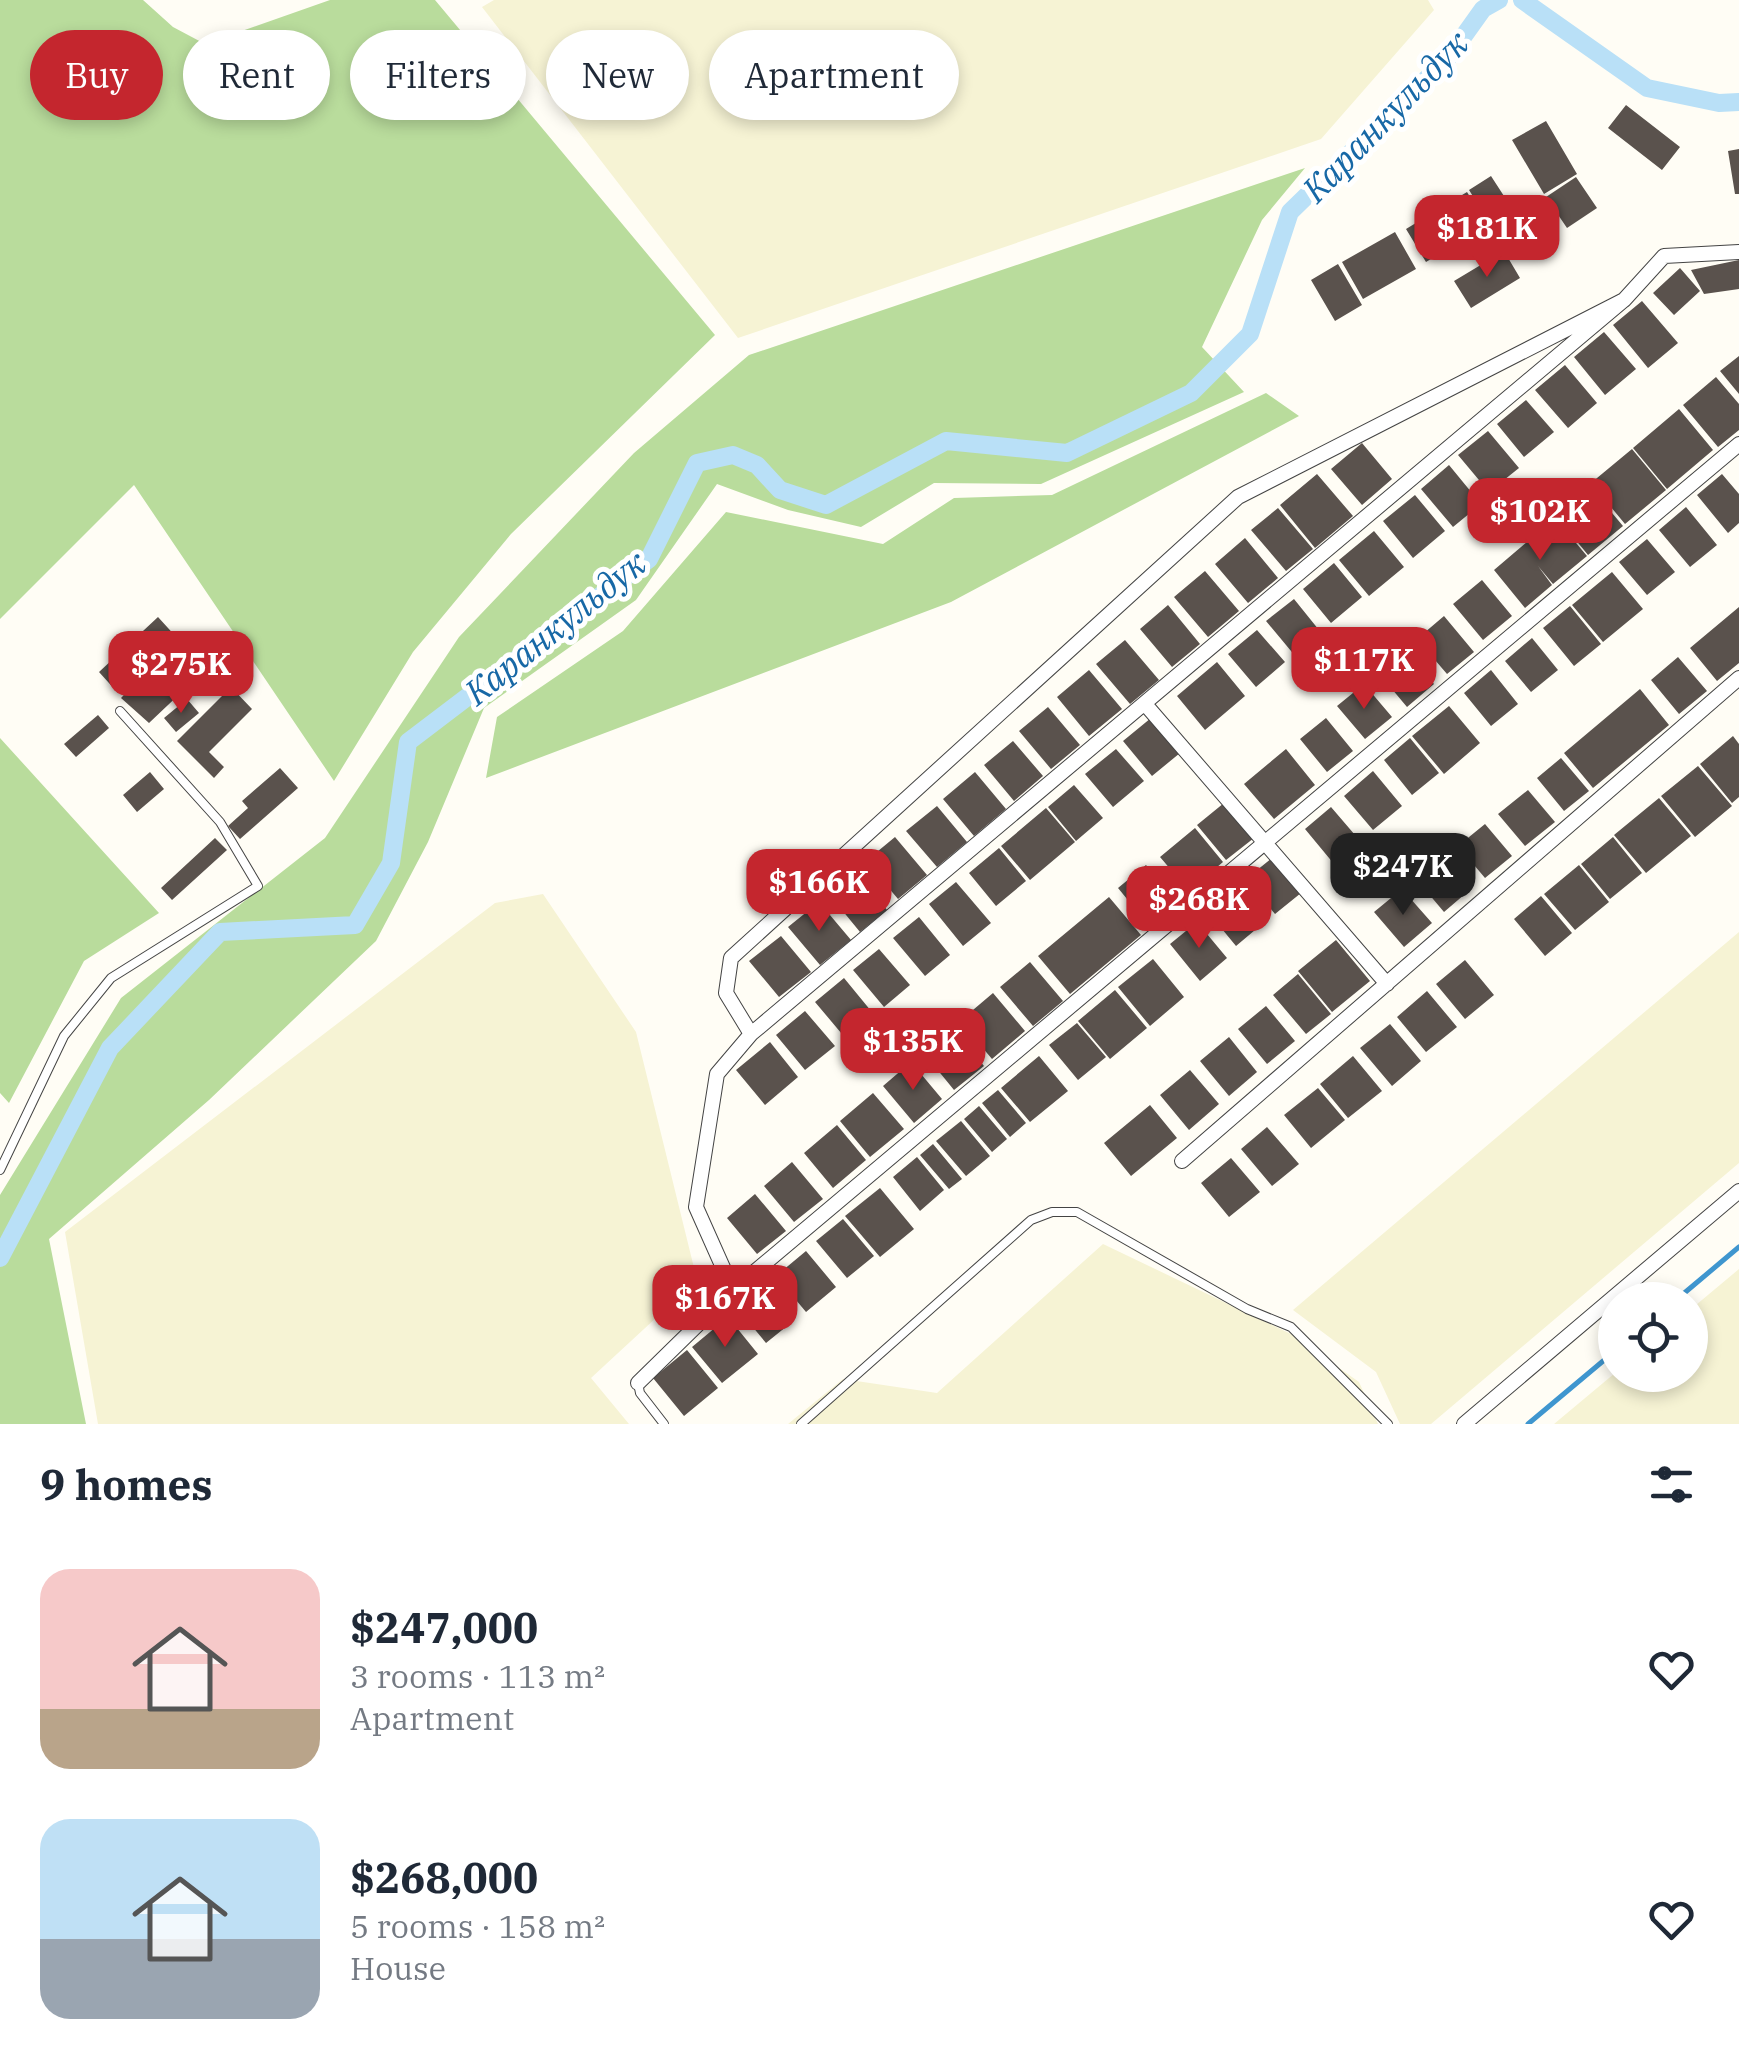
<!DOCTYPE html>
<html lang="en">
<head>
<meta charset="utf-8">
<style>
	:root { --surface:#fff; --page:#f6f6f7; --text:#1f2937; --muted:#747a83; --accent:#c4262e }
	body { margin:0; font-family:"IBM Plex Serif",serif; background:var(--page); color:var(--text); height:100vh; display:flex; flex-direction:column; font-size:38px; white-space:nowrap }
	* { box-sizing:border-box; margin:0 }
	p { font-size:32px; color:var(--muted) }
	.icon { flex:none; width:55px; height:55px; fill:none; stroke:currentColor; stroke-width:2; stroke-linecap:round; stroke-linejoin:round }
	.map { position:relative; height:1424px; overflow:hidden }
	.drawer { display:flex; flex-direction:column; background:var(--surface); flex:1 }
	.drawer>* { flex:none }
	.guide { position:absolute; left:30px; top:30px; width:1000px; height:90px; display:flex; gap:20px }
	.fabs { position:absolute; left:1598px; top:1282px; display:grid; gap:20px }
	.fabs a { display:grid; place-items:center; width:110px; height:110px; border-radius:50%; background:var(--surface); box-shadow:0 5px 15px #0003; font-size:50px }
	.price { position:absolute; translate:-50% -85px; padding:0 22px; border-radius:20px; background:var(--accent); color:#fff; font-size:32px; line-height:65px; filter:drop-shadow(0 2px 5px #0008) }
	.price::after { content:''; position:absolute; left:50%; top:60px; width:30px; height:22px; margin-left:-15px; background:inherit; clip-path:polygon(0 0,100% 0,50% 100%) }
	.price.active { background:#222; color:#fff }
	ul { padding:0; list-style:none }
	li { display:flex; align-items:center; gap:30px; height:250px; padding:0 40px }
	li span { display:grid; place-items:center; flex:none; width:280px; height:200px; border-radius:30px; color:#555 }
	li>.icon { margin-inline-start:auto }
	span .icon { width:120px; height:120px; fill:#fffc; stroke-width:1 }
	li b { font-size:42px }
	h2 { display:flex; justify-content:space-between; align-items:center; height:120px; padding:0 40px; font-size:42px }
	.tag { padding:0 35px; border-radius:45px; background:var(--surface); box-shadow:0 5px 15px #0003; font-size:35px; line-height:90px }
	.tag.active { background:var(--accent); color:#fff }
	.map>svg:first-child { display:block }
</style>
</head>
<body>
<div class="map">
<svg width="1739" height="1424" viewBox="0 0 1739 1424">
	<rect width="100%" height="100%" fill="#fffdf5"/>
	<path fill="#f6f3d4" d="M494 0H1428L1434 10 1321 139 738 338 482 7Z
		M543 894 636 1032 697 1280 591 1378 629 1424H98L65 1232 495 903Z
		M1739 932V1163L1431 1424H1400L1376 1372 1293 1310Z
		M1103 1244 1291 1334 1359 1382 1378 1424H788L843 1379 937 1393Z
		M1739 1269V1424H1554L1615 1373 1690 1375V1310Z"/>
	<path fill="#b9dc9c" d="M0 0H143L173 27 205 44 330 0H435L715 335 511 534 413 652 334 781 134 485 0 619Z
		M1305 168 1262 220 1202 347 1244 392 1041 484 934 483 861 527 788 510 717 484 636 600 484 708 428 842 376 941 209 1100 49 1239 86 1424H0V1195L121 998 325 838 459 637 634 453 749 355Z
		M1266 393 1299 416 951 602 486 778 497 717 623 631 726 512 883 544 954 498 1052 495Z
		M0 738 159 913 84 961 9 1103 0 1093Z"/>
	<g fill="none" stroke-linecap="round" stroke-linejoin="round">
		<path stroke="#3f96cf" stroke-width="5" d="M1676 1300 1739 1247
			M1528 1424 1615 1351"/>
		<path stroke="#b9e0f7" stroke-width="18" d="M1522 0 1647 88 1719 103 1739 102
			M0 1258 110 1048 220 932 355 925 391 863 408 742 649 559 697 463 733 455 757 465 780 490 826 505 946 441 1067 453 1191 393 1250 334 1290 212 1448 58 1483 9 1499 0"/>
	</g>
	<path fill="#5a524d" d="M1626 105 1680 147 1662 170 1608 128Z
		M1546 121 1577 174 1544 194 1512 140Z
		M1739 149V194H1735L1728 151Z
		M1491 176 1513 210 1491 225 1469 190Z
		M1576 177 1597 208 1567 228 1546 197Z
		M1467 192 1487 225 1426 262 1406 229Z
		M1395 232 1416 269 1363 299 1342 262Z
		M1504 251 1520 278 1471 308 1454 281Z
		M1739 260V289L1704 294 1691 270Z
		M1338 264 1362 305 1335 321 1311 280Z
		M1680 268 1700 291 1674 315 1653 293Z
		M1642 301 1678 343 1648 368 1613 325Z
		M1604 332 1636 369 1605 395 1574 357Z
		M1739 356V394L1720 371Z
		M1565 365 1597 403 1568 428 1535 390Z
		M1716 377 1739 404V430L1718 447 1683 405Z
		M1526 400 1554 432 1524 457 1497 424Z
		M1679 409 1713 450 1667 489 1633 448Z
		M1488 431 1519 468 1489 492 1458 455Z
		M1362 443 1392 479 1362 505 1331 469Z
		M1632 449 1666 490 1625 524 1591 483Z
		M1449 465 1481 504 1453 527 1421 489Z
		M1317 474 1353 516 1315 548 1280 505Z
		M1722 474 1739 494V523L1728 533 1697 495Z
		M1591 488 1623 526 1588 555 1557 517Z
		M1415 495 1445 531 1413 558 1383 521Z
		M1686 507 1717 545 1690 567 1659 530Z
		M1278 508 1313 549 1286 571 1251 530Z
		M1555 518 1587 556 1553 584 1538 566 1552 585 1525 608 1494 570Z
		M1374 531 1404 567 1369 596 1339 560Z
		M1245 538 1278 578 1248 603 1215 564Z
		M1647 539 1675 572 1647 595 1619 562Z
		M1334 563 1362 597 1331 623 1303 589Z
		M1205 571 1239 611 1208 637 1174 597Z
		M1612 572 1643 609 1603 642 1572 605Z
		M1482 580 1512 616 1483 640 1453 604Z
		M1294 599 1323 635 1296 657 1266 621Z
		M1168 605 1200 644 1172 667 1140 629Z
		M1570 606 1601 644 1574 666 1543 628Z
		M1739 607V663L1717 681 1690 648Z
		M1444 616 1474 652 1447 674 1417 639Z
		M158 617 178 639 118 693 99 672Z
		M1257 630 1285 662 1256 687 1228 654Z
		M1532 638 1558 670 1531 692 1505 661Z
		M178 640 206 669 149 723 121 698Z
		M1125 640 1159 680 1130 704 1096 664Z
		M1403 647 1434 684 1407 707 1376 670Z
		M1678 657 1707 691 1679 714 1651 680Z
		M1217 662 1245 696 1205 730 1177 696Z
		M1089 670 1122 709 1089 736 1057 697Z
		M1491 670 1518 704 1491 726 1464 693Z
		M1364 684 1392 717 1365 739 1337 706Z
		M231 687 252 709 209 752 224 767 214 778 177 741Z
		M1640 689 1669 725 1593 788 1564 753Z
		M187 699 199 713 176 732 164 718Z
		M1449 706 1480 743 1444 774 1412 736Z
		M1048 707 1080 745 1051 769 1019 731Z
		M98 715 109 728 76 757 64 744Z
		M1151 718 1180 753 1152 776 1123 741Z
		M1326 718 1353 751 1327 772 1300 739Z
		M1733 736 1739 744V797L1732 803 1700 764Z
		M1410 738 1439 773 1412 795 1384 760Z
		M1013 741 1043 776 1014 801 984 765Z
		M1116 749 1144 781 1113 807 1085 774Z
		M1286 749 1315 785 1274 819 1244 784Z
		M1561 758 1589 791 1564 811 1537 778Z
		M1698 766 1732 806 1695 837 1661 796Z
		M280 768 298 788 240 839 228 826 248 808 242 801Z
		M1373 771 1402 806 1373 830 1344 796Z
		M150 772 164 789 137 812 123 795Z
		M975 772 1006 809 974 836 943 799Z
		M1074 785 1103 818 1076 841 1048 807Z
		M1528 790 1555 822 1525 846 1498 814Z
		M1659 798 1691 836 1646 873 1614 835Z
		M1224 803 1254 838 1226 860 1197 825Z
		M937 806 967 842 937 867 906 831Z
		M1331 807 1361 842 1334 864 1305 829Z
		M1046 808 1075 842 1030 880 1001 846Z
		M1485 824 1512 856 1485 878 1458 846Z
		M1195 828 1223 862 1189 891 1160 857Z
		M895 837 927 875 898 899 866 861Z
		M1613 837 1642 873 1610 899 1581 864Z
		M215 838 227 850 172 900 161 888Z
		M999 848 1026 881 996 906 969 873Z
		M1446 856 1472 888 1444 912 1417 880Z
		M1272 858 1301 893 1275 914 1246 879Z
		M1146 865 1178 903 1150 927 1118 888Z
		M1579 865 1609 902 1575 930 1544 894Z
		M856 871 887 910 860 932 828 893Z
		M956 882 991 923 963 946 929 904Z
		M1402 889 1432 923 1404 947 1374 912Z
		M1233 891 1261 925 1236 946 1208 912Z
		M1541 896 1572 933 1545 956 1514 919Z
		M1109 897 1141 935 1070 994 1038 956Z
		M819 902 851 940 820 965 788 927Z
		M919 917 950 955 925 976 893 938Z
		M1197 922 1227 958 1200 981 1170 944Z
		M781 936 811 972 779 997 749 961Z
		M1336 940 1370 981 1332 1012 1298 971Z
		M879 949 910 985 884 1007 853 970Z
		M1153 959 1184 997 1150 1026 1118 987Z
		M1465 960 1494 995 1465 1019 1436 984Z
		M1030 962 1063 1001 1033 1026 1000 987Z
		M1298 974 1331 1014 1306 1034 1273 995Z
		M844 978 876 1017 847 1040 815 1002Z
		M1115 990 1147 1028 1110 1059 1078 1021Z
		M1427 991 1457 1027 1426 1052 1397 1017Z
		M993 993 1025 1031 992 1059 960 1021Z
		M1266 1006 1295 1041 1267 1064 1238 1029Z
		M805 1011 835 1046 805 1070 776 1035Z
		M1077 1023 1106 1057 1078 1080 1049 1045Z
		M1390 1024 1421 1061 1392 1086 1360 1048Z
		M952 1027 984 1066 954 1090 923 1052Z
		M1229 1037 1257 1072 1229 1096 1200 1061Z
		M770 1042 798 1077 765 1105 736 1070Z
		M1039 1056 1068 1091 1030 1122 1001 1088Z
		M1353 1056 1382 1091 1348 1118 1320 1084Z
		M911 1062 942 1099 914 1123 883 1086Z
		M1190 1070 1219 1104 1189 1130 1160 1095Z
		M1318 1088 1345 1120 1311 1148 1284 1115Z
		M998 1090 1026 1123 1010 1137 982 1103Z
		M873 1093 904 1129 870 1157 840 1121Z
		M1150 1105 1177 1138 1131 1176 1104 1143Z
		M979 1106 1007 1139 992 1152 964 1119Z
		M961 1121 990 1156 966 1176 936 1141Z
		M837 1125 866 1160 833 1188 804 1153Z
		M1267 1127 1299 1164 1272 1186 1241 1149Z
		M933 1144 962 1179 949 1189 920 1155Z
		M917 1157 944 1190 920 1211 893 1177Z
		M1231 1158 1260 1192 1229 1217 1201 1183Z
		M792 1162 823 1199 794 1222 764 1186Z
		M880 1188 914 1229 880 1257 845 1216Z
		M755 1194 786 1231 757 1254 727 1218Z
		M843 1219 874 1256 847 1278 816 1241Z
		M806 1251 836 1287 806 1312 776 1276Z
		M762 1286 792 1322 766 1343 737 1308Z
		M728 1317 758 1354 722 1383 692 1347Z
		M687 1350 718 1388 684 1416 653 1378Z"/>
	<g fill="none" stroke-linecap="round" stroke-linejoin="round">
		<g stroke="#444" stroke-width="10">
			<path id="lane" d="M0 1170 64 1036 111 978 258 886 220 822 120 711
				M638 1383 640 1393 664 1424
				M801 1424 1031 1220 1052 1212H1077L1247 1309 1291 1327 1388 1424"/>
		</g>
		<g stroke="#444" stroke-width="16">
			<path id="street" d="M1145 704 1387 984
				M751 1034 726 993 731 958 1238 497 1624 300 1664 256 1739 252
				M1182 1161 1739 678
				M733 1290 696 1207 717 1074 751 1034 1624 300
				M638 1383 733 1290 1739 444
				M1464 1424 1739 1191"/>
		</g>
		<use href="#lane" stroke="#fff" stroke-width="8"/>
		<use href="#street" stroke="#fff" stroke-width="14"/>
	</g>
	<g text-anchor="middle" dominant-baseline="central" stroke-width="10" stroke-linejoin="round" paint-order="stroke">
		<g font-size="35" font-style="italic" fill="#1768a6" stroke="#fff">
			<text transform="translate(1385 116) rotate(-46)">Каранкульдук</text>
			<text transform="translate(555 627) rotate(-39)">Каранкульдук</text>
		</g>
	</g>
</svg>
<div class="fabs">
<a><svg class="icon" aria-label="locate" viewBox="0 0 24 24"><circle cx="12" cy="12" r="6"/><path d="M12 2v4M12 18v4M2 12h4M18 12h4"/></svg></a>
</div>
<b class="price" style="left:1487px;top:280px">$181K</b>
<b class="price" style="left:1540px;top:563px">$102K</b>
<b class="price" style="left:1364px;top:712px">$117K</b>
<b class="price" style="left:181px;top:716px">$275K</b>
<b class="price active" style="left:1403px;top:918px">$247K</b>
<b class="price" style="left:819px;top:934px">$166K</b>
<b class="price" style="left:1199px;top:951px">$268K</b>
<b class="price" style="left:913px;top:1093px">$135K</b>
<b class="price" style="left:725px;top:1350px">$167K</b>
<div class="guide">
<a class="tag active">Buy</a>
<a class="tag">Rent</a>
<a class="tag">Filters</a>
<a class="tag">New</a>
<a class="tag">Apartment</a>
</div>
</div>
<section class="drawer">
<h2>9 homes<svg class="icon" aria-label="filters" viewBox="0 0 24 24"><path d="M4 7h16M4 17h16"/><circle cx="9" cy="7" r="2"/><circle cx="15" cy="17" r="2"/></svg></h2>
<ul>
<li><span style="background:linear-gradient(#f6c9c9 70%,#b9a48a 0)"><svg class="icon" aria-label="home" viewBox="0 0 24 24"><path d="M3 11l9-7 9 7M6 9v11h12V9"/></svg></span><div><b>$247,000</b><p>3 rooms · 113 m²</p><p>Apartment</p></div><svg class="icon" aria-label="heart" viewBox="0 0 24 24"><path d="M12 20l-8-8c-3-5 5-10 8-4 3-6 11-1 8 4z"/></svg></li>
<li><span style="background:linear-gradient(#bfe0f5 60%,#9aa5b1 0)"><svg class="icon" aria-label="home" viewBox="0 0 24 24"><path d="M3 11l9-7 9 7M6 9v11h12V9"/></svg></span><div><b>$268,000</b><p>5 rooms · 158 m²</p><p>House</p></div><svg class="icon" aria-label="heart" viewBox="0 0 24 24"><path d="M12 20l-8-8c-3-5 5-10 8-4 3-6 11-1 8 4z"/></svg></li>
</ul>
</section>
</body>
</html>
